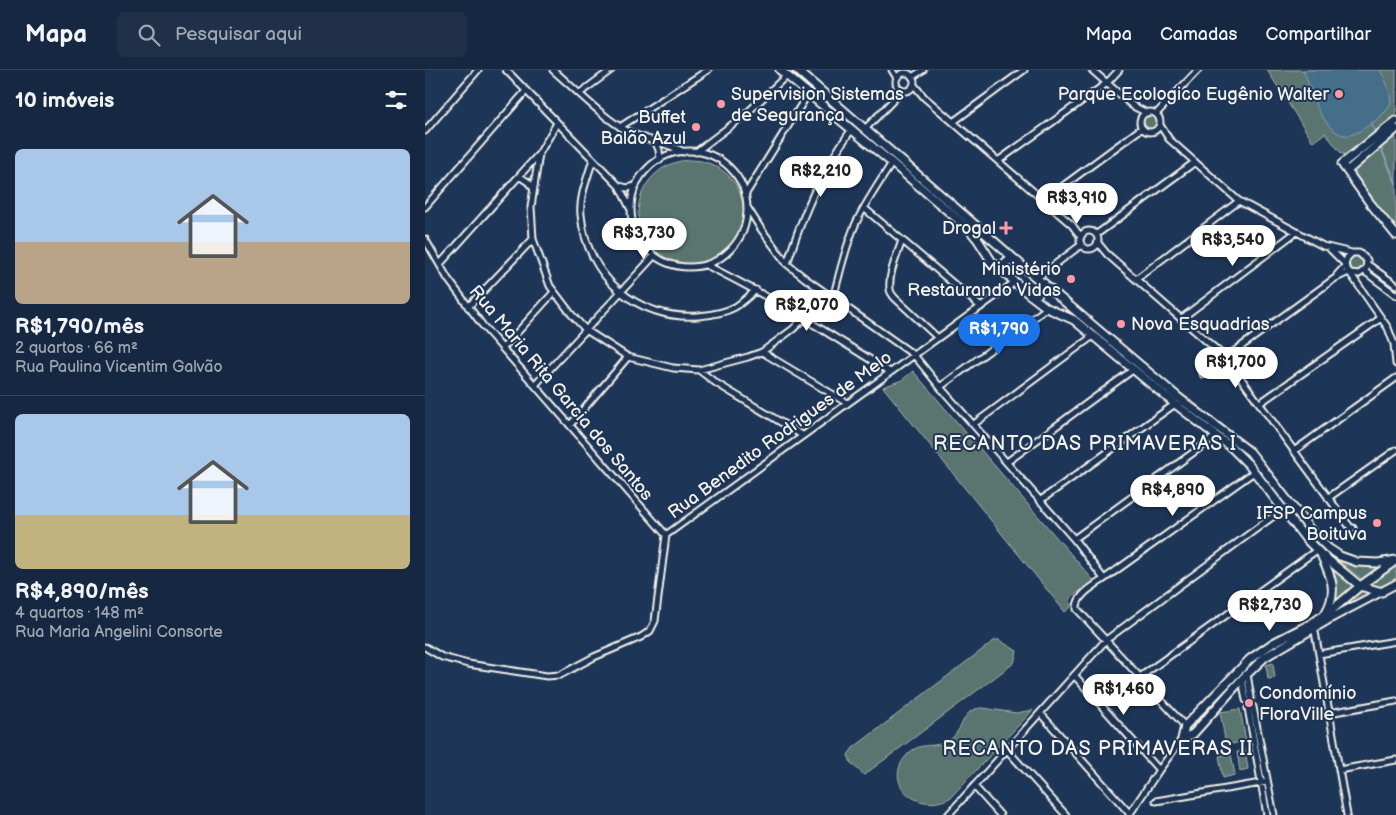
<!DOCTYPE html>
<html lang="pt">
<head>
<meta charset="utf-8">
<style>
	:root { --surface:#162841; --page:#1f3048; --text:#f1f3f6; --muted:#9ea6b1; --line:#35445a; --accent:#1a73e8 }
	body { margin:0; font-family:"Balsamiq Sans",sans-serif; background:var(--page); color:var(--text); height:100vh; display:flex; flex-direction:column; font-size:19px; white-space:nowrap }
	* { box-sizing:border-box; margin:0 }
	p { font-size:16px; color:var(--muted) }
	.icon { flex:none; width:28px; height:28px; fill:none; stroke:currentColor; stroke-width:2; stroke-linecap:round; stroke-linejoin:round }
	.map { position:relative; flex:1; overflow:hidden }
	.drawer { display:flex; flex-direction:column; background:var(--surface); width:425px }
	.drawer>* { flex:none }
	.price { position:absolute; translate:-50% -42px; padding:0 11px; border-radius:18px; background:#fff; color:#222; font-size:16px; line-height:32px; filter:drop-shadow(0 1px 2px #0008) }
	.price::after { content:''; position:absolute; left:50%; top:30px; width:15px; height:11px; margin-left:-8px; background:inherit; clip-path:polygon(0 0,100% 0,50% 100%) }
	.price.selected { background:var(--accent); color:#fff }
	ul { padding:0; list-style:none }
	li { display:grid; align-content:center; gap:10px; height:265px; padding:0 15px }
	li+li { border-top:1px solid var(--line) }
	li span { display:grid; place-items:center; height:155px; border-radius:8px; color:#555 }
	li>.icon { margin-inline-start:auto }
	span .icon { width:90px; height:90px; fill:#fffc; stroke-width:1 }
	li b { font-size:21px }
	h2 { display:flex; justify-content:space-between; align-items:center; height:60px; padding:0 15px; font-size:21px }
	header { display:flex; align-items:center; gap:30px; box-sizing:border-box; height:70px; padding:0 25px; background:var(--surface); border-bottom:1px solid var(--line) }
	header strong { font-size:24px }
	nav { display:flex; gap:28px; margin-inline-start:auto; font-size:18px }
	.search { width:350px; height:45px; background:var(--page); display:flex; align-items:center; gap:12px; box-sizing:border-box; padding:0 18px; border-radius:8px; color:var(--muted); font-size:19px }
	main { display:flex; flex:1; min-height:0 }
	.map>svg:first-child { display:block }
</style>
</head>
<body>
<header>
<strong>Mapa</strong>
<div class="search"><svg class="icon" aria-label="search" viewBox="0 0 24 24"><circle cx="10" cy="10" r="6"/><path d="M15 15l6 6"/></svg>Pesquisar aqui</div>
<nav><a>Mapa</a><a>Camadas</a><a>Compartilhar</a></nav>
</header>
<main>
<section class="drawer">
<h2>10 imóveis<svg class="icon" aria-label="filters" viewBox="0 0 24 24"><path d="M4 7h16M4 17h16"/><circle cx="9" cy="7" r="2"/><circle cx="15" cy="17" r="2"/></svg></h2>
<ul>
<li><span style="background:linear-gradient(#a9c7e8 60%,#b9a48a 0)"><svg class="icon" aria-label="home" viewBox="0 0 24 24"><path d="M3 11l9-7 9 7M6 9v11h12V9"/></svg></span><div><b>R$1,790/mês</b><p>2 quartos · 66 m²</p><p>Rua Paulina Vicentim Galvão</p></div></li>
<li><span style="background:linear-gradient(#a9c7e8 65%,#c2b280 0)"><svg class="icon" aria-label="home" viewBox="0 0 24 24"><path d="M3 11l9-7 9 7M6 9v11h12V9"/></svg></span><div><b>R$4,890/mês</b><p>4 quartos · 148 m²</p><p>Rua Maria Angelini Consorte</p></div></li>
</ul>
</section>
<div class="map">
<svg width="971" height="745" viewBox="0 0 971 745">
	<rect width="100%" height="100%" fill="#1d3557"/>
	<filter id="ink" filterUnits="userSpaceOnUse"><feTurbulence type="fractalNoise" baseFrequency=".02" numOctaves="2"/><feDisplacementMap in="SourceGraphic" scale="10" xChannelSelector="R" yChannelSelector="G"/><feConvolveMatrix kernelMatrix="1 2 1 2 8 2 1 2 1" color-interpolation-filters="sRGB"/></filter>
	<g filter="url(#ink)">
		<path fill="#5a7470" stroke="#a7b2ac" d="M842 0H971V47L919 85 916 83 900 63 888 72Z
			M717 53a8 8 0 1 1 16 0a8 8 0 1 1-16 0Z
			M971 66V161C963 150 926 111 931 99 936 88 962 74 971 66Z
			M213 143a53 53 0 1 1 106 0a53 53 0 1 1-106 0Z
			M922 194a9 9 0 1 1 18 0a9 9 0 1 1-18 0Z
			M488 301 669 511 645 528 646 537 640 542 458 317 477 310Z
			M908 485 954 495 937 509 907 486Z
			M971 495V509C963 514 955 519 946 515V512Z
			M907 497 929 514 911 530 912 511Z
			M936 519 945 524 895 551 935 520Z
			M570 570H574L592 581 589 593 439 705 426 693 423 685 428 678Z
			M848 593 850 608 843 609 841 595Z
			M558 638 591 643 608 640 525 728C490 745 457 711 482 685 496 669 512 681 527 668 540 656 537 638 558 638Z
			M815 639 821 671 801 675 795 642Z
			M820 680 823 699 815 701 812 682Z
			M806 684 810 705 798 708 794 686Z"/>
		<path fill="#446e8a" stroke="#8aa2b0" d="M878 0H955C960 8 966 23 966 33 964 43 934 64 924 65 919 66 914 64 910 61 890 45 888 22 878 0Z"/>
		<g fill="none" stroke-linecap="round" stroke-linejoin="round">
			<path stroke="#8aa2b0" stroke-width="2" d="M946 53 951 64
				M955 76 971 113"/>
			<g stroke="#f4f1e8" stroke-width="9">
				<path id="street" d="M81 0 194 116 205 138
					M128 0C150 19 179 49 204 62 221 71 242 72 259 82
					M467 0 472 8
					M667 0 708 36 722 43
					M471 12a9 9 0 1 1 18 0a9 9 0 1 1-18 0Z
					M487 7 498 0
					M489 15 499 27 647 155 656 167
					M155 23 186 0
					M715 52a10 10 0 1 1 20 0a10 10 0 1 1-20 0Z
					M731 44 773 0
					M528 52 599 0
					M132 53 114 84 106 137 108 169 125 216 147 245 161 260 203 287 248 298 274 300 323 287 337 282 368 259 379 248
					M735 55 744 69 814 131 898 176 927 183
					M195 57 283 0
					M440 59 477 21
					M0 61 53 0
					M231 73 234 80 235 90
					M206 139a58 58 0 1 1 116 0a58 58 0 1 1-116 0Z
					M271 82 321 44 361 6
					M168 89C163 107 154 127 156 145 162 207 212 250 273 246 286 245 299 243 310 237 318 232 324 226 331 220
					M573 91 682 13 694 0
					M94 106 103 112 108 118
					M195 116 202 118 211 116
					M320 125 383 24
					M619 130 717 58
					M0 137 101 21
					M322 137 336 159 362 194 381 209 489 285 515 317 649 469 679 509C669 516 651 525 652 539L760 656
					M439 138 556 237
					M655 170a9 9 0 1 1 18 0a9 9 0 1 1-18 0Z
					M672 164 770 92
					M0 169 23 209 58 256 241 465
					M477 170C473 184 463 203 465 219 465 223 468 226 471 229L513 268
					M673 173 682 184 801 288 925 457 928 458
					M905 179 920 194
					M15 194 113 85
					M362 194C379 141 394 105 427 59
					M942 194 971 215
					M281 195C345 226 405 264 465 302
					M939 201 971 225
					M925 203 963 258 969 274 971 294
					M912 205 920 196 922 188 927 183H934L942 190 941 199 934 204 925 203 920 196
					M612 208 656 175
					M711 209 814 131
					M408 228C415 203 420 177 431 153 441 132 454 113 467 93
					M43 237 108 169
					M757 248 871 162
					M78 278 129 222
					M337 282 422 333
					M274 300 291 313 377 365
					M778 304 909 209 924 202
					M110 315 229 186
					M515 317 622 238
					M835 333 956 248
					M549 354 668 266
					M145 355 203 287
					M869 381 971 308
					M582 392 709 299
					M903 428 971 380
					M616 430 750 334
					M649 469 791 366
					M679 509 829 402
					M889 556 922 745
					M0 577 17 587 43 594 122 606 135 605 169 587 216 567 225 561 230 551 241 465 590 212
					M894 584 971 571
					M822 604 826 628
					M649 605 734 700
					M715 607 892 480
					M817 609 821 630
					M828 637 849 745
					M823 638 842 745
					M615 643 705 744
					M904 643 971 631
					M582 680 641 745
					M914 700 971 690
					M549 716 575 745
					M731 731 842 712
					M523 745 681 570 858 439
					M704 745 734 700 757 669"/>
			</g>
			<g stroke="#f4f1e8" stroke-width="11">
				<path id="secondary" d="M355 0 467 93 544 159 553 170 567 192 605 225 622 238 649 250 750 334 807 378 824 395 880 468 896 484 935 516 957 522
					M372 0 602 200 754 328 825 382 887 462 903 478 915 486 932 492 953 493 971 490
					M971 51 917 94 945 133 971 165
					M922 101 971 59
					M578 202C578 196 578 193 584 190L591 194
					M605 225 613 224 619 213
					M897 487C906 506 913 522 901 542
					M969 492 935 516 908 539 887 553 848 573 825 589 760 656 757 669 768 664 817 609 840 587 908 547 971 514"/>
			</g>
			<use href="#street" stroke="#1d3557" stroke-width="5"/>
			<use href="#secondary" stroke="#1d3557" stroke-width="7"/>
		</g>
	</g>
	<g fill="#ff9aa2" stroke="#1d3557" stroke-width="2">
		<circle cx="914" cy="24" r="5"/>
		<circle cx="296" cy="34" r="5"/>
		<circle cx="271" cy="57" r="5"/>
		<path d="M578.5 150.5h5v5h5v5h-5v5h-5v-5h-5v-5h5z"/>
		<circle cx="646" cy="209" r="5"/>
		<circle cx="696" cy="254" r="5"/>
		<circle cx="952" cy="453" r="5"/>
		<circle cx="824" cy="633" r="5"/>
	</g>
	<g text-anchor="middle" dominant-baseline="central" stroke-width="4" stroke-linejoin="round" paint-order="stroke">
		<g font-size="18" fill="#f4f1e8" stroke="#1d3557" text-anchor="end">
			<text x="306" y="24" text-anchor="start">Supervision Sistemas<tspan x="306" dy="21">de Segurança</tspan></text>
			<text x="904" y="24">Parque Ecologico Eugênio Walter</text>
			<text x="261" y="47">Buffet<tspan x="261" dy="21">Balão Azul</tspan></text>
			<text x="571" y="158">Drogal</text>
			<text x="636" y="199">Ministério<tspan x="636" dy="21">Restaurando Vidas</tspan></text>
			<text x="706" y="254" text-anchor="start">Nova Esquadrias</text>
			<text x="942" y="443">IFSP Campus<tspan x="942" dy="21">Boituva</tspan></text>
			<text x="834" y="623" text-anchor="start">Condomínio<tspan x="834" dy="21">FloraVille</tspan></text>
		</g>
		<g font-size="18" fill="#f4f1e8" stroke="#1d3557">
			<text transform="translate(136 323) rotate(50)">Rua Maria Rita Garcia dos Santos</text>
			<text transform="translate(355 365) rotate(-36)">Rua Benedito Rodrigues de Melo</text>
		</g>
		<g font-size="20" letter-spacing="1" fill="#f4f1e8" stroke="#1d3557">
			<text x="660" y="374">RECANTO DAS PRIMAVERAS I</text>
			<text x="673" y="679">RECANTO DAS PRIMAVERAS II</text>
		</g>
	</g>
</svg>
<b class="price" style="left:396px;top:128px">R$2,210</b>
<b class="price" style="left:652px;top:155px">R$3,910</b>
<b class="price" style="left:219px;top:190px">R$3,730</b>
<b class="price" style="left:808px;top:197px">R$3,540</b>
<b class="price" style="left:382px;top:262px">R$2,070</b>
<b class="price selected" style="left:574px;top:286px">R$1,790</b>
<b class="price" style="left:811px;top:319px">R$1,700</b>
<b class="price" style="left:748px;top:447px">R$4,890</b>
<b class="price" style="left:845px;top:562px">R$2,730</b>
<b class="price" style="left:699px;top:646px">R$1,460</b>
</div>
</main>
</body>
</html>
